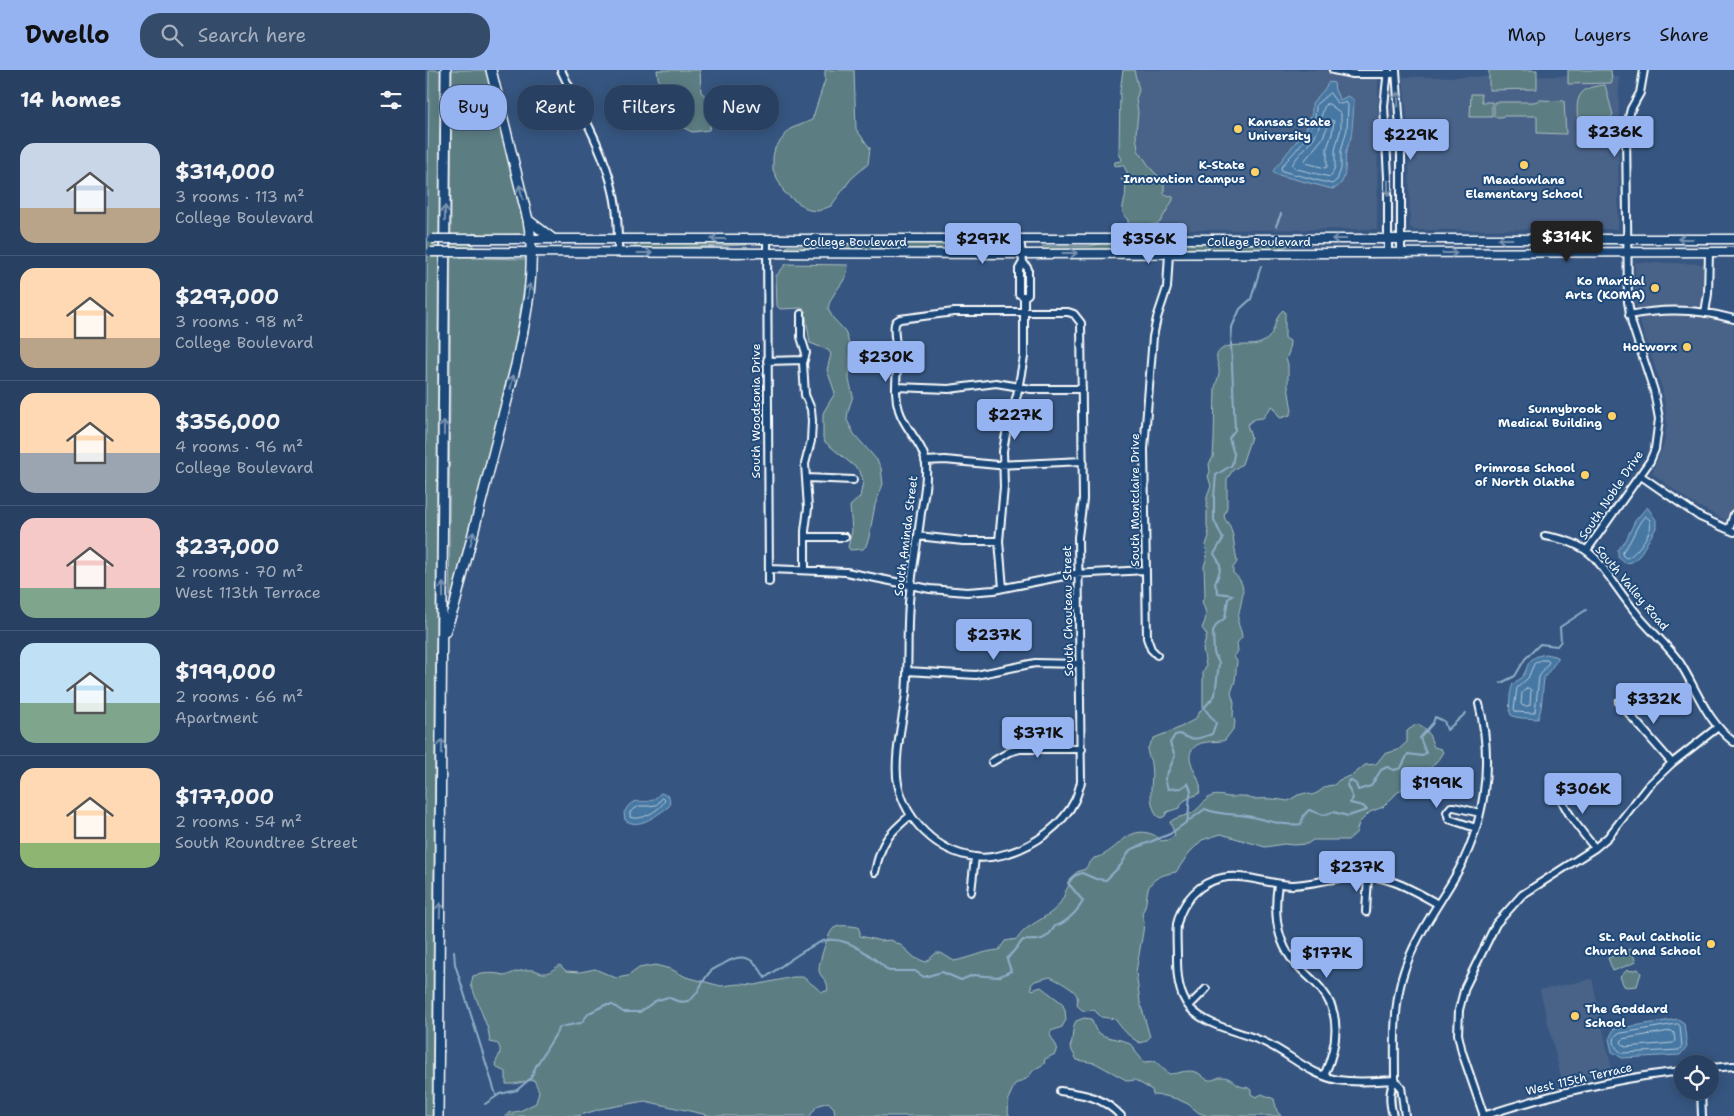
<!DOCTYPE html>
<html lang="en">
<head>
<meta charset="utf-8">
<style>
	:root { --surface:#284061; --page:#344b6a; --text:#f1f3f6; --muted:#a5afbd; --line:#445976; --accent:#95b2f1 }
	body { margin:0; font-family:"Shantell Sans",sans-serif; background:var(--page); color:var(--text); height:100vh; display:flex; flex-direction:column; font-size:19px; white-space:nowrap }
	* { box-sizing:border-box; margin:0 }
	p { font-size:16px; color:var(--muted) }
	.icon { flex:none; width:28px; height:28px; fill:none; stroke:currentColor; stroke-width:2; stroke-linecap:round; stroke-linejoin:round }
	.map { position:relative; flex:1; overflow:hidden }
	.details { display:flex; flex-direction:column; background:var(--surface); width:425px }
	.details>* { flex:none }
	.guide { position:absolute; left:15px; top:15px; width:475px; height:45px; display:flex; gap:10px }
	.fabs { position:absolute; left:1249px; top:985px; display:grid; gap:10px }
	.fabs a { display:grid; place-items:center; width:45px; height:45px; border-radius:50%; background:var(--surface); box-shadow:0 2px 12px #0003,0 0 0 1px var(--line); font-size:25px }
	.price { position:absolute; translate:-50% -42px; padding:0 11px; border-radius:5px; background:var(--accent); color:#111; font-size:16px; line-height:32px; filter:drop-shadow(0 1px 2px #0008) }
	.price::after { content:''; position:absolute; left:50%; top:30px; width:15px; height:11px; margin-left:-8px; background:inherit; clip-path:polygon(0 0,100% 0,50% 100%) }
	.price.selected { background:#222; color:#fff }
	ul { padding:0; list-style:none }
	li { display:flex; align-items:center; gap:15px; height:125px; padding:0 20px }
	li+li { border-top:1px solid var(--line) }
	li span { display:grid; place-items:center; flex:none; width:140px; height:100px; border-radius:15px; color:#555 }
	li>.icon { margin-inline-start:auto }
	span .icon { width:60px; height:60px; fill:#fffc; stroke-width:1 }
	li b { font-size:21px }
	h2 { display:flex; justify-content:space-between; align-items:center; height:60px; padding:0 20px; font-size:21px }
	.tag { padding:0 18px; border-radius:20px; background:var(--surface); box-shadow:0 2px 12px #0003,0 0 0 1px var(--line); font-size:18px; line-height:45px }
	.tag.selected { background:var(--accent); color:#111 }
	header { display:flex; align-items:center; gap:30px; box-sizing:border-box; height:70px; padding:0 25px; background:var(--accent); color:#111 }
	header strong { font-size:24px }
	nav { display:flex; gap:28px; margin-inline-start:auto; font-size:18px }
	.search { width:350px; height:45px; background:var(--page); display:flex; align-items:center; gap:12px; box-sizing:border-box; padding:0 18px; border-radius:20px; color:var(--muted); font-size:19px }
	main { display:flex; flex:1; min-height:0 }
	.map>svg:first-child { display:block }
</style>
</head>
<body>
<header>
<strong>Dwello</strong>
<div class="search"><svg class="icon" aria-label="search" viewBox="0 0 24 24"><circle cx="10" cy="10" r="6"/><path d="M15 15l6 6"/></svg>Search here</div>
<nav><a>Map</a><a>Layers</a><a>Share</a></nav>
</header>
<main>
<section class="details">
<h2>14 homes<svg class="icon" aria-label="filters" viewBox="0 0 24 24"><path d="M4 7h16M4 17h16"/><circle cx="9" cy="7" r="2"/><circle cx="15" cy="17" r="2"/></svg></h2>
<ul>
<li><span style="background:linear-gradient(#c9d6e8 65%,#b9a48a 0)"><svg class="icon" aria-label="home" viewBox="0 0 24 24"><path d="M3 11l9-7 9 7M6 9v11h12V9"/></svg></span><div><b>$314,000</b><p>3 rooms · 113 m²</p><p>College Boulevard</p></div></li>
<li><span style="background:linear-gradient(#ffd9b3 70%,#b9a48a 0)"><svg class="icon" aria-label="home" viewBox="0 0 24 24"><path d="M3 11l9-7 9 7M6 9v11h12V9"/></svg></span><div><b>$297,000</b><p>3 rooms · 98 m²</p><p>College Boulevard</p></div></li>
<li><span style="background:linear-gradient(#ffd9b3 60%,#9aa5b1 0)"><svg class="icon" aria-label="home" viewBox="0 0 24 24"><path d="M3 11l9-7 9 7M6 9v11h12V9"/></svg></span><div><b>$356,000</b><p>4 rooms · 96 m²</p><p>College Boulevard</p></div></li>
<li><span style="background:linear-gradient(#f6c9c9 70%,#7fa58c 0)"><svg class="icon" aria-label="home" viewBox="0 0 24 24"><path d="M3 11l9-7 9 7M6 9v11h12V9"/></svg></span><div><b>$237,000</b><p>2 rooms · 70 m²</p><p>West 113th Terrace</p></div></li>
<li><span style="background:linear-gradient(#bfe0f5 60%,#7fa58c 0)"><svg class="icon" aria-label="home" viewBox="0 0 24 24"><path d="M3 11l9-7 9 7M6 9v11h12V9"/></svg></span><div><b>$199,000</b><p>2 rooms · 66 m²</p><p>Apartment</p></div></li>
<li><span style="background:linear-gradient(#ffd9b3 75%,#8fb573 0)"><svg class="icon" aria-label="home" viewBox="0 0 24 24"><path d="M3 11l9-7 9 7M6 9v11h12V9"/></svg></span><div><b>$177,000</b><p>2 rooms · 54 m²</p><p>South Roundtree Street</p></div></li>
</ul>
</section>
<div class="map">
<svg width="1309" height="1046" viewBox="0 0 1309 1046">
	<rect width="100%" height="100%" fill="#365681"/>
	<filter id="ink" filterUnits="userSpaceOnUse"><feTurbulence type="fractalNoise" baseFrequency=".02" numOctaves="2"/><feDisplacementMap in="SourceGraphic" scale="10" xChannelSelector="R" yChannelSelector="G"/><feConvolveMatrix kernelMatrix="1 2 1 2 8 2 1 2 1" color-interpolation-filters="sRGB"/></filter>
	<g filter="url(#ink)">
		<path fill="#4a6288" d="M707 0H955L953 10 952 159 708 160Z
			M1194 6 1193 159 988 160 985 157 984 66 978 7Z
			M1210 192 1279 194V221L1277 236 1273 239 1230 237 1212 238 1210 231Z
			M1233 244 1272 246 1309 253V455L1264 431 1227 403 1239 374 1242 354 1241 341 1237 318 1214 249 1218 246Z
			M1167 909 1187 1000 1137 1011 1115 920Z"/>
		<path fill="#5b7e83" stroke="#adbec1" d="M4 0H15L7 1046H0V480Z
			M27 0H63L100 153 101 164 60 165 48 163V188L102 189 103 192 86 300 28 533H25L24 463Z
			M232 0H275L276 22 291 35 284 60 267 62 235 46 195 41 181 27 191 17 234 14Z
			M400 0H429L431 59 445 78 443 94 426 109 406 136 393 141 384 140 366 128 359 122 348 100V87L350 78 365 59 387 50 400 10Z
			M698 0H709L714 20 711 29 713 42 711 63 713 80 727 100 739 112V124L748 127V130L735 152 732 154 706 158 703 155V150C695 143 698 136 700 128 701 123 700 120 701 115L696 109 702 106V102L698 95 689 96 690 92 696 91 697 89 694 84 695 21Z
			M1064 0H1112V19L1064 20Z
			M1143 0H1186L1187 13 1143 14Z
			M1180 15 1188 45 1184 49 1153 51C1150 26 1154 17 1180 15Z
			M1046 24H1056L1057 32H1067V47H1045Z
			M1116 30 1139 31 1141 64 1112 63V46H1078L1077 47H1069V32H1109Z
			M213 172H320L322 175 212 179 209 175Z
			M439 172 578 173 580 175 579 176H535L514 180 361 179 362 176H420Z
			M870 172V174L851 179 618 180 617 179 618 176H664L680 173Z
			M361 194 423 195C424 212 405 222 403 239L408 248 420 261 424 273 425 284 424 310 428 326 423 341 422 350 429 364 452 390 456 398 458 414 450 435 444 467 441 476 438 479 425 480 423 477 427 461 425 436 435 427 438 411 435 401 400 372 398 368V343L410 323 402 300 406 284 403 280 385 273 380 241 377 238 355 239 352 236 351 206Z
			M858 240 860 242V268L865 271 864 282 861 289 863 294V316L867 341 865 345 856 348 854 347 849 337 847 336 838 348 829 349 822 355 826 367 817 394 808 400 802 409V437L799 445 800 449 805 456 808 466 812 492 808 498V503C826 516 814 532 813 551 813 556 817 561 817 567L812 573 813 581 809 587 812 591 810 611 806 623 809 633 808 646 810 652 809 658 800 670C792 673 781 670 772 675 753 687 779 707 775 723L760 730 754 738 742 742 740 746 736 748 732 746C721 727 729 714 726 694 726 689 721 684 723 678 724 675 727 671 729 668L754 658 770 649 778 637V602L781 596 778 579 782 565 777 558 780 551 781 543 777 531 780 526 779 496 782 487 781 475 784 466 782 457V427L786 416 783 406 785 402 784 394 788 387C790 364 789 341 790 318 791 312 795 305 794 299 793 291 788 285 797 279 806 272 827 278 838 272 852 265 848 247 858 240Z
			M993 654 1003 662 1009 677 1016 679 1018 682C1015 687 1010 695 1005 698 1000 701 995 702 991 706L990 711 974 721 958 737 945 742 934 753 931 763 923 770H888L882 774 868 775 859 774 840 777 796 764 777 770 764 783 751 802C741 804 727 807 723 819 721 827 722 835 717 843L719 852 718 862 711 902 715 932 725 967 721 971 715 973C704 967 697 959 690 949L676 947 669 940C661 941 657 942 652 935 652 932 653 929 652 926 651 920 632 910 625 907L610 911 606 915 607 920 616 917 637 933 640 940 641 950 637 957 626 961 625 965 632 977 630 984 620 989 619 994 610 999 601 1009 590 1014 584 1027 583 1043 585 1046H410L409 1038 403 1032 392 1036 385 1046H287L220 1031 175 1039 153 1046H80L83 1043 95 1041 111 1033 114 1021 109 1010C99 1011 91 1015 81 1014V1002L74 999 70 994C73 986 78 982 73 974L65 972 63 959 46 915 48 906C57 903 72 902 81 906 87 902 101 899 109 900 113 901 117 904 121 903 127 902 130 897 135 895L141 901 155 902 170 899 191 908 203 906 214 898 230 895 246 899 261 907 296 916 314 914 330 915 368 907H378L397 922 402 921C405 911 396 909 394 901 393 894 403 862 409 858 415 854 426 856 433 857L435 862V866L456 871 466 870 477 876 490 888 501 892 511 883H516L529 891C544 888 559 881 574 880L580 871 592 869C605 849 631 849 640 823 642 817 645 816 644 809L652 802 660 799 669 788C690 785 700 757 723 763 730 765 732 766 736 771L743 770 750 765 745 752C752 746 759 747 767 743 775 739 779 729 787 726 795 724 799 727 806 727 812 727 809 726 814 726 819 725 824 729 829 729 841 728 852 729 863 731L873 725 881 723 887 725 892 723 902 716 909 715 914 710 928 705 940 695 951 694 959 684 973 680 982 672V661L989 656Z
			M1206 879 1211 892 1188 901 1183 888Z
			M1203 899 1205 901 1213 899 1216 903 1212 916 1202 917 1199 916 1195 907Z
			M659 948 666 949C669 954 669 960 674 963 685 971 696 966 709 977L710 981 719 992 730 991 744 1004C753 1004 761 999 771 1002 776 1003 778 1009 784 1010 789 1011 793 1006 798 1007 805 1007 809 1013 815 1016 820 1018 822 1016 826 1020V1024L831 1027 837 1024 849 1029 852 1041 856 1046H783L774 1043 763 1034 752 1029 740 1026 728 1025 727 1020 710 1010 703 1011 670 993 652 990 645 977C649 968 646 959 651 951Z"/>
		<path fill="#4678a3" stroke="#90aec8" d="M904 12 909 13 910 20 915 30 923 26C926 28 928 28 929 32 929 34 927 63 926 67 925 72 922 76 921 82 919 94 924 115 907 119L850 104 848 101 881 59 887 43V33L898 21Z
			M1221 438H1223L1231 450V458L1214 486 1207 492 1200 493 1193 487V479L1201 470 1210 451Z
			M1121 584 1133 587V589L1119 608 1116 638 1113 649C1106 648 1091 649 1086 645 1083 641 1085 619 1088 614 1092 610 1097 609 1099 604 1102 599 1102 594 1106 590 1110 586 1116 585 1121 584Z
			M236 723 244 726 245 735 242 738C230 746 214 760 200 750L199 743C208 724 217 735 227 730 230 729 233 725 236 723Z
			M1253 949 1259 953 1262 977 1255 985 1197 988 1187 982 1184 969 1189 959Z"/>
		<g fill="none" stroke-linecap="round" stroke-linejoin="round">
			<path stroke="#b5c9da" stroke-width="1" d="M905 23 912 33 916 34 921 32 923 35 922 59 916 81V99L912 110 907 114 857 101 856 97C872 79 892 60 891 35Z
				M901 34H904L916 43V58L910 80V96L907 105 905 107 872 99 867 95C873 84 885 75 891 64 896 55 896 40 901 34Z
				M906 50 909 51 907 64 902 78V97L900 98 881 93 880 90 897 69Z
				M1220 446 1225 450C1225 451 1226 458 1225 459 1223 467 1209 487 1201 488L1197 485 1198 481C1209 469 1210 456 1220 446Z
				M1116 590H1122L1124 592 1114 607 1110 642 1107 643 1091 642 1089 639 1092 618 1103 608 1109 594Z
				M1103 618 1106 620 1105 635 1103 636H1098L1096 634 1097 623Z
				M238 728 240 730C236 740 215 752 205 747V742L214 736H223L231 735Z
				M1253 954 1255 956 1257 976 1254 980 1198 983C1190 980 1186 970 1192 964Z
				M1247 961 1249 963 1250 971 1248 973 1200 977 1196 972 1198 969Z"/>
			<path stroke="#90aec8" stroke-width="2" d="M851 156 856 144
				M1076 613 1090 606 1100 589 1115 574 1132 576 1136 571 1135 557 1161 540
				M762 752C765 741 763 732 766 721L763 713 756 718 743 719 740 709 750 686 745 673 750 665 755 664C767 672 775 668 787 664L791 653 779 638 790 625 794 593 789 583 788 561 792 554 800 548 803 529 808 525 793 523 790 514C795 500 799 497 789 484L798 469 789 450V427L791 405 807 395 809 384 804 368 810 360 806 273 807 257 815 239 826 229 836 196
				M29 881 30 894 71 1025
				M60 1034 75 1024 92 1020 106 1008 111 996 135 957 156 953 164 943 180 935H188L198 942H215L230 931 243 927C273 943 271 915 286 901 290 898 295 896 300 893 319 882 330 888 340 908 352 899 390 871 403 870 426 868 449 888 464 901H490L499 907 517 902 536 910 548 905 573 907 586 901 582 889 598 870C615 871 621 871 630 856 640 854 653 841 658 831L643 813 649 806 657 803 671 809 681 810 696 795 705 780 745 764 780 739C792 744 802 744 814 745 836 747 855 757 876 754L879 745 884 740 899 745 908 742 923 746 942 740 938 736 925 733 928 728 922 715 925 710 931 714 933 720 946 716 956 700 962 697 969 700 976 698 983 684 997 686 1001 683 995 668 1008 653 1010 647 1019 651 1022 660 1041 643"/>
			<g stroke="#fff" stroke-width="10">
				<path id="minor" d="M136 0C154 38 179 80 188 121 193 141 193 163 193 183
					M908 0 928 4H967
					M971 0 976 74V183
					M342 169 344 512
					M963 183V107L959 36 963 0
					M598 192 594 199V224L599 227
					M529 242H643L649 244 656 253 658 429 653 467 656 712C654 718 653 724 650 730 638 755 610 775 584 783 573 786 562 789 550 787 512 782 481 751 473 714 468 689 478 650 481 624 484 590 481 555 485 522 488 495 493 469 496 443 499 427 502 411 501 394 499 374 480 360 474 340 468 322 473 303 472 284 472 275 468 263 470 254 471 250 472 251 475 249Z
					M1280 243 1283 224 1284 182
					M376 244V267L381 283 378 293 380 325 386 339 387 351 386 371 380 394 383 438 380 461V500
					M1204 245C1239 238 1275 239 1309 249
					M342 291 379 290
					M471 317 524 319 571 313 606 319H657
					M500 391 520 390 572 395 658 391
					M1216 406 1275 447 1309 462
					M382 408 428 410
					M1304 460 1309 444
					M493 466 538 471H574
					M1120 466C1139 469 1156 474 1170 488 1185 506 1197 526 1212 544 1225 561 1243 575 1255 593 1272 620 1282 652 1309 672
					M380 467H420
					M1162 480 1225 391 1230 379 1234 349 1229 321 1207 254 1203 232 1201 59 1206 39 1215 23 1219 0
					M344 499 421 502 505 519 542 522 569 520 649 504 721 500
					M578 518 574 471 579 417 578 381 582 358 592 325 599 287V227L603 224V199L598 192 595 169
					M732 585 726 579 722 568 719 379 728 267 732 248 742 218 744 183
					M482 601 551 605 610 593 655 594
					M1194 632 1247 693
					M567 692 584 682 595 679H657
					M1133 721C1141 743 1155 760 1170 778
					M1051 758 1024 749 1022 742 1026 737H1029L1055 743
					M450 802C456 772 463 764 486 745
					M853 814C849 840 851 867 866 888 875 900 887 908 896 919 918 945 912 977 899 1006
					M546 822 550 787
					M941 842 943 806
					M764 936 781 919
					M1285 998 1309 996
					M970 1010C951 1011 932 1013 913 1010 885 1005 865 984 839 972 815 961 784 958 765 938 753 924 752 904 752 888 752 876 751 864 752 854 757 831 775 812 797 808 819 803 846 815 868 815 889 814 908 808 928 806 960 803 986 819 1013 834
					M970 1010 976 1017 980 1046
					M635 1021C659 1024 678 1027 696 1046
					M1276 1021 1277 1046
					M968 1046C965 1034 963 1021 970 1010 970 976 968 941 977 908 987 872 1009 842 1028 810 1060 757 1069 694 1054 634
					M1058 1046C1123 1025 1189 1008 1258 1001
					M1059 1046 1037 982 1033 964 1034 940 1040 917 1071 854 1097 825 1170 778 1183 767 1223 716 1247 693 1293 657"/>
			</g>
			<g stroke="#fff" stroke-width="11">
				<path id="major" d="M48 169H1309
					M48 182 597 184 1309 182"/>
			</g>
			<g stroke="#fff" stroke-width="12">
				<path id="highway" d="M103 150 128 169
					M20 562 30 534 91 295C101 248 112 198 103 150L66 0
					M13 1046 21 0"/>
			</g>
			<use href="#minor" stroke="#1f4a7a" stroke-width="6"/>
			<use href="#major" stroke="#1f4a7a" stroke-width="8"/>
			<use href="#highway" stroke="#1f4a7a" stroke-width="9"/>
			<g stroke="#fff" stroke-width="11" stroke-linecap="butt">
				<path id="major-bridge" d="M7 169H48
					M6 182H48"/>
			</g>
			<use href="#major-bridge" stroke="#1f4a7a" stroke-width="8"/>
		</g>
		<defs><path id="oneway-shaft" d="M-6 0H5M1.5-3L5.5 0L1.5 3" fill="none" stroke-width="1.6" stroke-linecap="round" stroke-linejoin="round" transform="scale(1.25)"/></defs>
		<g stroke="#7992af">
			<use href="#oneway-shaft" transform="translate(973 29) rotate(-93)"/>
			<use href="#oneway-shaft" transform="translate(963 118) rotate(90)"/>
			<use href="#oneway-shaft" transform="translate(96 122) rotate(-104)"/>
			<use href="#oneway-shaft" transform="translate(20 143) rotate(-90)"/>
			<use href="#oneway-shaft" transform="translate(293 169) rotate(180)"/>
			<use href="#oneway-shaft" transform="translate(914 169) rotate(180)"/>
			<use href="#oneway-shaft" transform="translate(1080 169) rotate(180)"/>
			<use href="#oneway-shaft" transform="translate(1260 169) rotate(180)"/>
			<use href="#oneway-shaft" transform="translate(220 183)"/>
			<use href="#oneway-shaft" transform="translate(645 183)"/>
			<use href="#oneway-shaft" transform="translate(1025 183)"/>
			<use href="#oneway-shaft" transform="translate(104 221) rotate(-82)"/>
			<use href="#oneway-shaft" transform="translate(87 312) rotate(-77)"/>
			<use href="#oneway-shaft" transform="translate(19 358) rotate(-90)"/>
			<use href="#oneway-shaft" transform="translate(47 469) rotate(-76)"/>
			<use href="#oneway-shaft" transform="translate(18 520) rotate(-90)"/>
			<use href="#oneway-shaft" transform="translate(17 677) rotate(-89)"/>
			<use href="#oneway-shaft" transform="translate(15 840) rotate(-89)"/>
		</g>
	</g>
	<g fill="#ffd166" stroke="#1f4a7a" stroke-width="2">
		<circle cx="813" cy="59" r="5"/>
		<circle cx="1099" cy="95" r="5"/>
		<circle cx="830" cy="102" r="5"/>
		<circle cx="1230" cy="218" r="5"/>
		<circle cx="1262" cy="277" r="5"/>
		<circle cx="1187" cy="346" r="5"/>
		<circle cx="1160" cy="405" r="5"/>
		<circle cx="1286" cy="874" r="5"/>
		<circle cx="1150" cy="946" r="5"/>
	</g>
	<g text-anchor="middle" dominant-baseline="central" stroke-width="4" stroke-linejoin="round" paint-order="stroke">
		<g font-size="12" font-weight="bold" fill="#fff" stroke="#1f4a7a" text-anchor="end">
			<text x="823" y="52" text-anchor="start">Kansas State<tspan x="823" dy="14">University</tspan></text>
			<text x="820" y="95">K-State<tspan x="820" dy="14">Innovation Campus</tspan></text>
			<text x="1099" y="110" text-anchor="middle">Meadowlane<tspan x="1099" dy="14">Elementary School</tspan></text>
			<text x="1220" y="211">Ko Martial<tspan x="1220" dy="14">Arts (KOMA)</tspan></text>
			<text x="1252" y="277">Hotworx</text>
			<text x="1177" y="339">Sunnybrook<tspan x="1177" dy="14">Medical Building</tspan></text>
			<text x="1150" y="398">Primrose School<tspan x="1150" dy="14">of North Olathe</tspan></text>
			<text x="1276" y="867">St. Paul Catholic<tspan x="1276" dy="14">Church and School</tspan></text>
			<text x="1160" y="939" text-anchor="start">The Goddard<tspan x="1160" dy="14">School</tspan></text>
		</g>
		<g font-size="12" fill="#fff" stroke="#1f4a7a">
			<text x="430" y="172">College Boulevard</text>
			<text x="834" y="172">College Boulevard</text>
			<text transform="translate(331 341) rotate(-90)">South Woodsonia Drive</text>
			<text transform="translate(1186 425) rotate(-56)">South Noble Drive</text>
			<text transform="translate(710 430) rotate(-90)">South Montclaire Drive</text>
			<text transform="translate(481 466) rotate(-83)">South Aminda Street</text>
			<text transform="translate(1207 518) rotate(50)">South Valley Road</text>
			<text transform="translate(643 541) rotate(-91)">South Chouteau Street</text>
			<text transform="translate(1154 1009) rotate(-13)">West 115th Terrace</text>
		</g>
	</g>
</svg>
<div class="fabs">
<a><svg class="icon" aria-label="locate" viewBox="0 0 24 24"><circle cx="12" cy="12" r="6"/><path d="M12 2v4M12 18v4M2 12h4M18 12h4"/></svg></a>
</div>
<b class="price" style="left:1190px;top:88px">$236K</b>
<b class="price" style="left:986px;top:91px">$229K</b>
<b class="price selected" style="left:1142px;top:193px">$314K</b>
<b class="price" style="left:558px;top:195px">$297K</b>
<b class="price" style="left:724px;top:195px">$356K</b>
<b class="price" style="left:461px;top:313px">$230K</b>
<b class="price" style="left:590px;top:371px">$227K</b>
<b class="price" style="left:569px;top:591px">$237K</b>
<b class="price" style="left:1229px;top:655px">$332K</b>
<b class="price" style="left:613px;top:689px">$371K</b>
<b class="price" style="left:1012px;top:739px">$199K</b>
<b class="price" style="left:1158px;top:745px">$306K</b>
<b class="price" style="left:932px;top:823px">$237K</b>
<b class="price" style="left:902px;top:909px">$177K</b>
<div class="guide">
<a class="tag selected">Buy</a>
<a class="tag">Rent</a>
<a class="tag">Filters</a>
<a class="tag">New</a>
</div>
</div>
</main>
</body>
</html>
